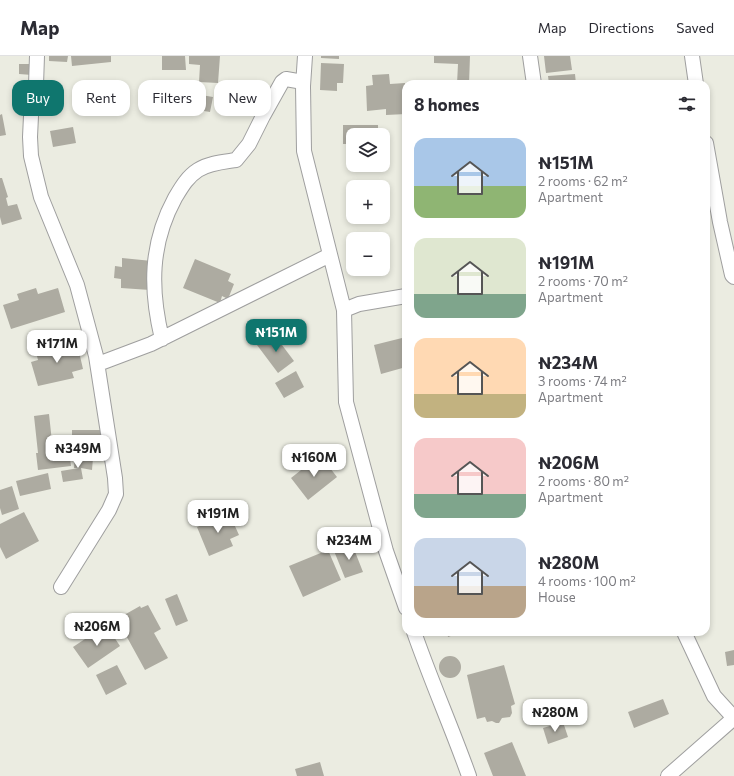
<!DOCTYPE html>
<html lang="en">
<head>
<meta charset="utf-8">
<style>
	:root { --surface:#fff; --page:#f7f7f7; --text:#2b2b33; --muted:#7c7c81; --line:#e1e1e2; --accent:#0f766e }
	body { margin:0; font-family:Commissioner,sans-serif; background:var(--page); color:var(--text); height:100vh; display:flex; flex-direction:column; font-size:15px; white-space:nowrap }
	* { box-sizing:border-box; margin:0 }
	p { font-size:13px; color:var(--muted) }
	.icon { flex:none; width:22px; height:22px; fill:none; stroke:currentColor; stroke-width:2; stroke-linecap:round; stroke-linejoin:round }
	.map { position:relative; flex:1; overflow:hidden }
	.panel { position:absolute; left:402px; top:24px; width:308px; height:556px; display:flex; flex-direction:column; background:var(--surface); border-radius:12px; box-shadow:0 2px 6px #0003 }
	.panel>* { flex:none }
	.guide { position:absolute; left:12px; top:24px; width:330px; height:36px; display:flex; gap:8px }
	.buttons { position:absolute; left:346px; top:72px; display:grid; gap:8px }
	.buttons a { display:grid; place-items:center; width:44px; height:44px; border-radius:8px; background:var(--surface); box-shadow:0 2px 6px #0003; font-size:20px }
	.price { position:absolute; translate:-50% -34px; padding:0 9px; border-radius:8px; background:#fff; color:#222; font-size:13px; line-height:26px; filter:drop-shadow(0 1px 2px #0008) }
	.price::after { content:''; position:absolute; left:50%; top:24px; width:12px; height:9px; margin-left:-6px; background:inherit; clip-path:polygon(0 0,100% 0,50% 100%) }
	.price.on { background:var(--accent); color:#fff }
	ul { padding:0; list-style:none }
	li { display:flex; align-items:center; gap:12px; height:100px; padding:0 12px }
	li span { display:grid; place-items:center; flex:none; width:112px; height:80px; border-radius:12px; color:#555 }
	li>.icon { margin-inline-start:auto }
	span .icon { width:48px; height:48px; fill:#fffc; stroke-width:1 }
	li b { font-size:17px }
	h2 { display:flex; justify-content:space-between; align-items:center; height:48px; padding:0 12px; font-size:17px }
	.tag { padding:0 14px; border-radius:12px; background:var(--surface); box-shadow:0 2px 6px #0003; font-size:14px; line-height:36px }
	.tag.on { background:var(--accent); color:#fff }
	header { display:flex; align-items:center; gap:24px; box-sizing:border-box; height:56px; padding:0 20px; background:var(--surface); border-bottom:1px solid var(--line) }
	header strong { font-size:19px }
	nav { display:flex; gap:22px; margin-inline-start:auto; font-size:14px }
	.map>svg:first-child { display:block }
</style>
</head>
<body>
<header>
<strong>Map</strong>
<nav><a>Map</a><a>Directions</a><a>Saved</a></nav>
</header>
<div class="map">
<svg width="734" height="720" viewBox="0 0 734 720">
	<rect width="100%" height="100%" fill="#ebece1"/>
	<path fill="#adaba1" d="M49 0H68L67 6 49 5Z
		M71 0H111V6L72 10Z
		M162 0H185L186 14H162Z
		M189 0H220L218 27 199 26 200 9 189 8Z
		M321 0H339V3L321 2Z
		M434 0H470L469 28H457L458 8 434 7Z
		M544 0H570L572 14 546 17Z
		M321 7 344 8 343 27H337V35L320 34Z
		M19 8H32V19L19 18Z
		M389 18 390 28 405 27 406 58 386 59V53L367 55 366 30 373 29 372 19Z
		M575 18 576 28H549L548 20Z
		M195 38 213 41 210 56 192 53Z
		M2 58 6 79 0 80V59Z
		M343 69H378V79H353V88H343Z
		M73 71 76 87 53 91 50 75Z
		M0 122H2L8 141 6 142 8 150 17 148 22 163 2 169 0 161Z
		M122 202 152 205 150 234 121 232V223L114 222 115 210 122 211Z
		M195 203 231 218 228 225 234 228 228 243 222 240 220 247 183 232Z
		M36 232 38 238 58 232 65 256 11 273 3 249 19 244 17 238Z
		M273 277 294 305 278 317 257 289Z
		M406 281V311L381 318 374 289Z
		M77 287 83 313 72 316 74 322 38 330 31 306 38 304 36 296Z
		M296 315 304 331 284 342 275 327Z
		M49 358 53 395 69 393 71 410 38 414 36 397H38L34 360Z
		M72 374H103V398L72 397Z
		M320 399 337 421 308 444 291 422Z
		M75 400 93 402 92 414 81 412 83 423 63 426 61 415 79 412H74Z
		M48 417 51 433 20 440 16 425Z
		M12 430 19 453 2 459 0 452V434Z
		M24 456 39 485 6 503 0 491V468Z
		M229 457 239 479 230 483 233 490 209 500 197 471Z
		M352 488 363 516 345 522 334 495Z
		M328 494 341 524 303 541 289 510Z
		M177 538 188 565 176 570 165 543Z
		M148 549 161 573 154 577 168 602 145 614 117 563 140 550 141 552Z
		M106 569 120 590 88 612 73 591Z
		M447 576H462L448 581Z
		M734 594V609L727 610 725 596Z
		M439 611a11 11 0 1 1 22 0a11 11 0 1 1-22 0Z
		M117 609 127 628 106 639 96 619Z
		M504 609 515 648 511 650 512 657 510 661 502 662 499 667H496L492 665 487 666 485 661 477 663 467 619Z
		M663 643 669 658 634 672 628 656Z
		M563 666 568 681 548 688 543 672Z
		M512 686 526 720H493L484 697Z
		M320 706 324 720H297L295 713Z"/>
	<g fill="none" stroke-linecap="round" stroke-linejoin="round">
		<g stroke="#9f9f9f" stroke-width="16">
			<path id="minor" d="M37 0 36 29 31 60 30 81 31 100 41 141 77 229 96 300 115 422 116 438 109 454 61 531
				M305 0 303 30 304 95 344 254 346 346 386 495 406 552
				M530 0 534 28
				M692 0 696 28
				M706 87 720 166 732 219 734 221
				M344 254 359 248 406 240
				M162 283C150 233 150 188 175 142 181 132 187 121 198 114 209 107 223 106 236 104L249 88 263 60 282 26 286 23 303 26
				M98 308 151 288 330 199
				M414 576C431 625 452 672 469 720
				M684 576 714 640 734 662
				M668 720 734 662"/>
		</g>
		<use href="#minor" stroke="#fff" stroke-width="14"/>
	</g>
</svg>
<div class="buttons">
<a><svg class="icon" aria-label="layers" viewBox="0 0 24 24"><path d="M12 4l9 5-9 5-9-5zM3 14l9 5 9-5"/></svg></a>
<a>+</a>
<a>−</a>
</div>
<b class="price on" style="left:276px;top:297px">₦151M</b>
<b class="price" style="left:57px;top:308px">₦171M</b>
<b class="price" style="left:78px;top:413px">₦349M</b>
<b class="price" style="left:314px;top:422px">₦160M</b>
<b class="price" style="left:218px;top:478px">₦191M</b>
<b class="price" style="left:349px;top:505px">₦234M</b>
<b class="price" style="left:97px;top:591px">₦206M</b>
<b class="price" style="left:555px;top:677px">₦280M</b>
<div class="guide">
<a class="tag on">Buy</a>
<a class="tag">Rent</a>
<a class="tag">Filters</a>
<a class="tag">New</a>
</div>
<section class="panel">
<h2>8 homes<svg class="icon" aria-label="filters" viewBox="0 0 24 24"><path d="M4 7h16M4 17h16"/><circle cx="9" cy="7" r="2"/><circle cx="15" cy="17" r="2"/></svg></h2>
<ul>
<li><span style="background:linear-gradient(#a9c7e8 60%,#8fb573 0)"><svg class="icon" aria-label="home" viewBox="0 0 24 24"><path d="M3 11l9-7 9 7M6 9v11h12V9"/></svg></span><div><b>₦151M</b><p>2 rooms · 62 m²</p><p>Apartment</p></div></li>
<li><span style="background:linear-gradient(#dfe7d0 70%,#7fa58c 0)"><svg class="icon" aria-label="home" viewBox="0 0 24 24"><path d="M3 11l9-7 9 7M6 9v11h12V9"/></svg></span><div><b>₦191M</b><p>2 rooms · 70 m²</p><p>Apartment</p></div></li>
<li><span style="background:linear-gradient(#ffd9b3 70%,#c2b280 0)"><svg class="icon" aria-label="home" viewBox="0 0 24 24"><path d="M3 11l9-7 9 7M6 9v11h12V9"/></svg></span><div><b>₦234M</b><p>3 rooms · 74 m²</p><p>Apartment</p></div></li>
<li><span style="background:linear-gradient(#f6c9c9 70%,#7fa58c 0)"><svg class="icon" aria-label="home" viewBox="0 0 24 24"><path d="M3 11l9-7 9 7M6 9v11h12V9"/></svg></span><div><b>₦206M</b><p>2 rooms · 80 m²</p><p>Apartment</p></div></li>
<li><span style="background:linear-gradient(#c9d6e8 60%,#b9a48a 0)"><svg class="icon" aria-label="home" viewBox="0 0 24 24"><path d="M3 11l9-7 9 7M6 9v11h12V9"/></svg></span><div><b>₦280M</b><p>4 rooms · 100 m²</p><p>House</p></div></li>
</ul>
</section>
</div>
</body>
</html>
